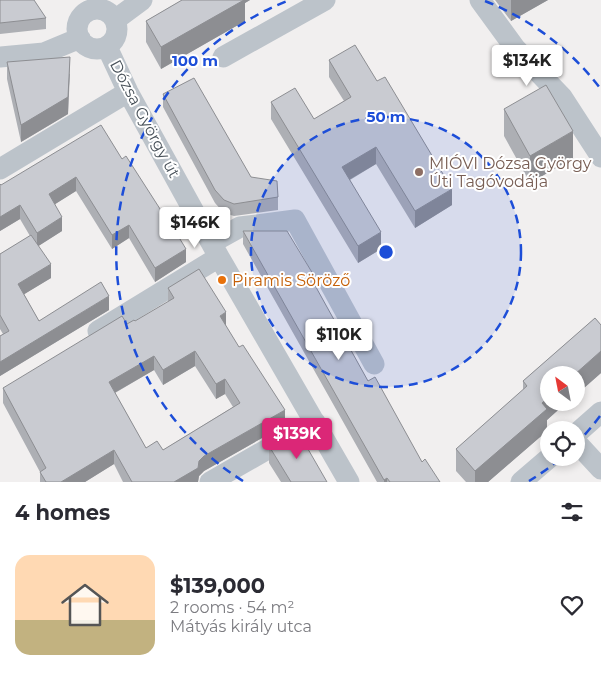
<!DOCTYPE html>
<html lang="en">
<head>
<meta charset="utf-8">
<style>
	:root { --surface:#fff; --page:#f2f2f3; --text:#2b2b33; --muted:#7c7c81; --accent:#db2777 }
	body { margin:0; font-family:Montserrat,sans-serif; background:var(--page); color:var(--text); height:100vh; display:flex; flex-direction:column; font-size:19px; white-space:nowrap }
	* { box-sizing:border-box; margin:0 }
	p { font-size:16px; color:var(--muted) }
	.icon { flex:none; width:28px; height:28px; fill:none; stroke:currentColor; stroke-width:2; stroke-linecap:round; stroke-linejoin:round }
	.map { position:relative; height:482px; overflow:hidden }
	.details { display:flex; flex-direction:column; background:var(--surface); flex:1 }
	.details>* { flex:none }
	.needle { width:32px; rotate:328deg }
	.buttons { position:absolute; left:540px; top:366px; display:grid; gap:10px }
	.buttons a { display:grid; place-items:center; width:45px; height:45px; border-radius:50%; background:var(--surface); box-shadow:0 2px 8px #0003; font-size:25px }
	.price { position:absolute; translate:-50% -42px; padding:0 11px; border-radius:5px; background:#fff; color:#222; font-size:16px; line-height:32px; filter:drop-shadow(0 1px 2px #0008) }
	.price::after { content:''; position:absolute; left:50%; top:30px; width:15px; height:11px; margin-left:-8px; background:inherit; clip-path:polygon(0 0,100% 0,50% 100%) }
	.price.on { background:var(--accent); color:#fff }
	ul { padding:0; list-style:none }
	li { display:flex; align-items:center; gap:15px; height:125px; padding:0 15px }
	li span { display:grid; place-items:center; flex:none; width:140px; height:100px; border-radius:15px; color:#555 }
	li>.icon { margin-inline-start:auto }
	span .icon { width:60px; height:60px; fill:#fffc; stroke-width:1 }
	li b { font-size:21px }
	h2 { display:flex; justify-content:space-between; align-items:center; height:60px; padding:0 15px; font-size:21px }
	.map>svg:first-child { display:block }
</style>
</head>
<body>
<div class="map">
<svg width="601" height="482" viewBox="0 0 601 482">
	<rect width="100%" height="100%" fill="#f1efef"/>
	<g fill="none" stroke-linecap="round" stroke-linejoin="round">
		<path stroke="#bcc3ca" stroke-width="21" d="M480 0 515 48 562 97 601 157
			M77 29a20 20 0 1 1 40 0a20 20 0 1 1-40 0Z
			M115 20 142 0
			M107 47 128 92 219 257 349 482
			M0 57 44 53 80 38
			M223 57 325 0
			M0 169 128 92
			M213 242 240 227 295 220 374 364
			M98 331 219 257
			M576 434 601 412
			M576 442 601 469
			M210 482 315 422
			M521 482 549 458"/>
	</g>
	<path fill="#adafb4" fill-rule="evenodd" d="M0 0 46 18V29L0 34Z
		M182 0H250L245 3V21L161 69 146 42V21Z
		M495 0H548L511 21Z
		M329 60 452 205 415 228 376 164 350 180 381 249 358 263 271 119V102L314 119 344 101 329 77Z
		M7 62 70 74 68 114 21 142 7 79Z
		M163 94 251 177 278 197V210L234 216 224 213 215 203 163 107Z
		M504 109 573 158 530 183 504 136Z
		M122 159 186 262 155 282 129 238 112 249 76 191 55 204 62 231 38 246 51 278 24 294 39 321 109 310 0 376V336L3 334 0 329V254L30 236 20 219 0 231V184L1 185Z
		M243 231 316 288 368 381 422 462 440 482H377L243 244Z
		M168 288 226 327 285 425 204 471 199 476 198 482H123L114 464 85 482H40V472L3 403V388L127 324 135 321 168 302ZM195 366 216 399 225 394 233 407 163 450 146 448 115 393 154 370 163 385Z
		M595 318 601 325V373L576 395V375H549V402H567L547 420V431L488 482H466L456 471V449L523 390V381Z
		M269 446 327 482H281L269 463Z"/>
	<path fill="#8d8e92" d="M237 0H250L245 3V21L161 69V47Z
		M511 0H548L511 21Z
		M70 57 68 114 21 142V125Z
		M573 131V158L530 183V156Z
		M376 147V164L342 184V167Z
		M76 177V191L49 208V194Z
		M452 189V205L415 228V211Z
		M20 205V219L0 231V217Z
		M62 217V231L37 247V233Z
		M129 225V238L112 249V235Z
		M381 232V249L358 263V246Z
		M186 249V262L155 282V268Z
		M51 264V278L18 298V284Z
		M316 279V292L312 280Z
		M109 296V310L0 376V362Z
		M226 312V327L220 316Z
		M195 351V366L163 385V370Z
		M601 351V373L576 395V375H574Z
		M154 356V370L109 396V382Z
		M225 379V394L216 399V384Z
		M549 397V402H567L547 420V431L488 482H475V471L542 403Z
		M285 410V425L204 471 199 476 198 482H174L204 456Z
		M114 450V464L85 482H61Z
		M387 478V482H384V480Z"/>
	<path fill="#c9cbd1" stroke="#8d8e92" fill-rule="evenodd" d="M0 0H34L46 18 0 23Z
		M182 0H244L161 47 146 21Z
		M355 45 377 81 385 77 452 189 415 211 376 147 342 167 381 232 358 246 271 102 295 88 314 119 351 97 329 60Z
		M70 57 68 97 21 125 7 62Z
		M194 78 251 177 277 181 278 197 234 204 224 200 215 190 163 94Z
		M546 85 573 131 530 156 504 109Z
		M101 125 122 159 126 156 162 212 163 211 186 249 155 268 129 225 112 235 76 177 49 194 62 217 37 233 20 205 0 217V184L1 185Z
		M243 231H287L316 279 312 280 368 381 375 377 422 462 425 459 440 482H390L387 478 384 480Z
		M31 235 51 264 18 284 39 321 101 282 109 296 0 362V336L9 331 0 315V254Z
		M199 269 226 312 220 316 239 347 243 345 285 410 204 456 199 461 198 468 174 482H132L114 450 61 482H46L40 472 46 468 3 388 122 316 127 324 134 320 135 321 174 298 168 288ZM195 351 216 384 225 379 240 403 163 450 157 441 146 448 109 382 154 356 163 370Z
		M595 318 601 325V351L574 375H549V397L542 403 547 409 475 471 456 449 527 386 523 381Z
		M297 430 327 482H291L269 446Z"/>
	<circle cx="386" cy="252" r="135" fill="#1d4ed8" fill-opacity=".12"/>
	<g fill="none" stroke="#1d4ed8" stroke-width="2.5" stroke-dasharray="9 6">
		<circle cx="386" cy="252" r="135"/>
		<path d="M600 416A270 270 0 0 1 577 443M560 459A270 270 0 0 1 529 481M243 481A270 270 0 0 1 287 1M485 1A270 270 0 0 1 600 88"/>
	</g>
	<circle fill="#8d6e63" stroke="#fff" stroke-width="2" cx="419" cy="172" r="5"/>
	<circle fill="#e8710a" stroke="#fff" stroke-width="2" cx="222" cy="280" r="5"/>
	<g text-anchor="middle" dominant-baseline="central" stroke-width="4" stroke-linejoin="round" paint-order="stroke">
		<g font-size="16" fill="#49525a" stroke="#fff">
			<text transform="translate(145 119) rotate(62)">Dózsa György út</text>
		</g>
		<g font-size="16" fill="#785e54" stroke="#fff" text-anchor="start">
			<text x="429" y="163">MIÓVI Dózsa György<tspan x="429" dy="18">Úti Tagóvodája</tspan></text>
		</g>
		<g font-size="16" fill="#c56008" stroke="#fff" text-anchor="start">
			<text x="232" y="280">Piramis Söröző</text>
		</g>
	</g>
	<circle cx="386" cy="252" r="8" fill="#1d4ed8" stroke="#fff" stroke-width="2.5"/>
	<g font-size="15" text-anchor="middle" font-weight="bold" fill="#1d4ed8" stroke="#fff" stroke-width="4" stroke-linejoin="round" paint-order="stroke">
		<text x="195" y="66">100 m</text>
		<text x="386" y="122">50 m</text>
	</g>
</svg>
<div class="buttons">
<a><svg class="needle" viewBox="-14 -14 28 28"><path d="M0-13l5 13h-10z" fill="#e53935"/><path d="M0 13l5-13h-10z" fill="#7c7c81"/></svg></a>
<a><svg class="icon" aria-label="locate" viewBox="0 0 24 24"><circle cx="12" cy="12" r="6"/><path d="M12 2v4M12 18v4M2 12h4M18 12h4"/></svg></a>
</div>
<b class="price" style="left:527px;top:87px">$134K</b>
<b class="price" style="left:195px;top:249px">$146K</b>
<b class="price" style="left:339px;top:361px">$110K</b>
<b class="price on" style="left:297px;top:460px">$139K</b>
</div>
<section class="details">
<h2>4 homes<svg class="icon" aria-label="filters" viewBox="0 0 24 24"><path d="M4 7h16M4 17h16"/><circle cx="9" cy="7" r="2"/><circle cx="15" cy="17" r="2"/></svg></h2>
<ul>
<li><span style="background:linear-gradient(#ffd9b3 65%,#c2b280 0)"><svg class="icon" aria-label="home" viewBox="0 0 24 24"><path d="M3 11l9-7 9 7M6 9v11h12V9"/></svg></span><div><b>$139,000</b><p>2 rooms · 54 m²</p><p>Mátyás király utca</p></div><svg class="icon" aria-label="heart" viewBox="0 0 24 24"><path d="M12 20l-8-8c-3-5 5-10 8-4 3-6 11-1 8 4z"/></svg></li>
</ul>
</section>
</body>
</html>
